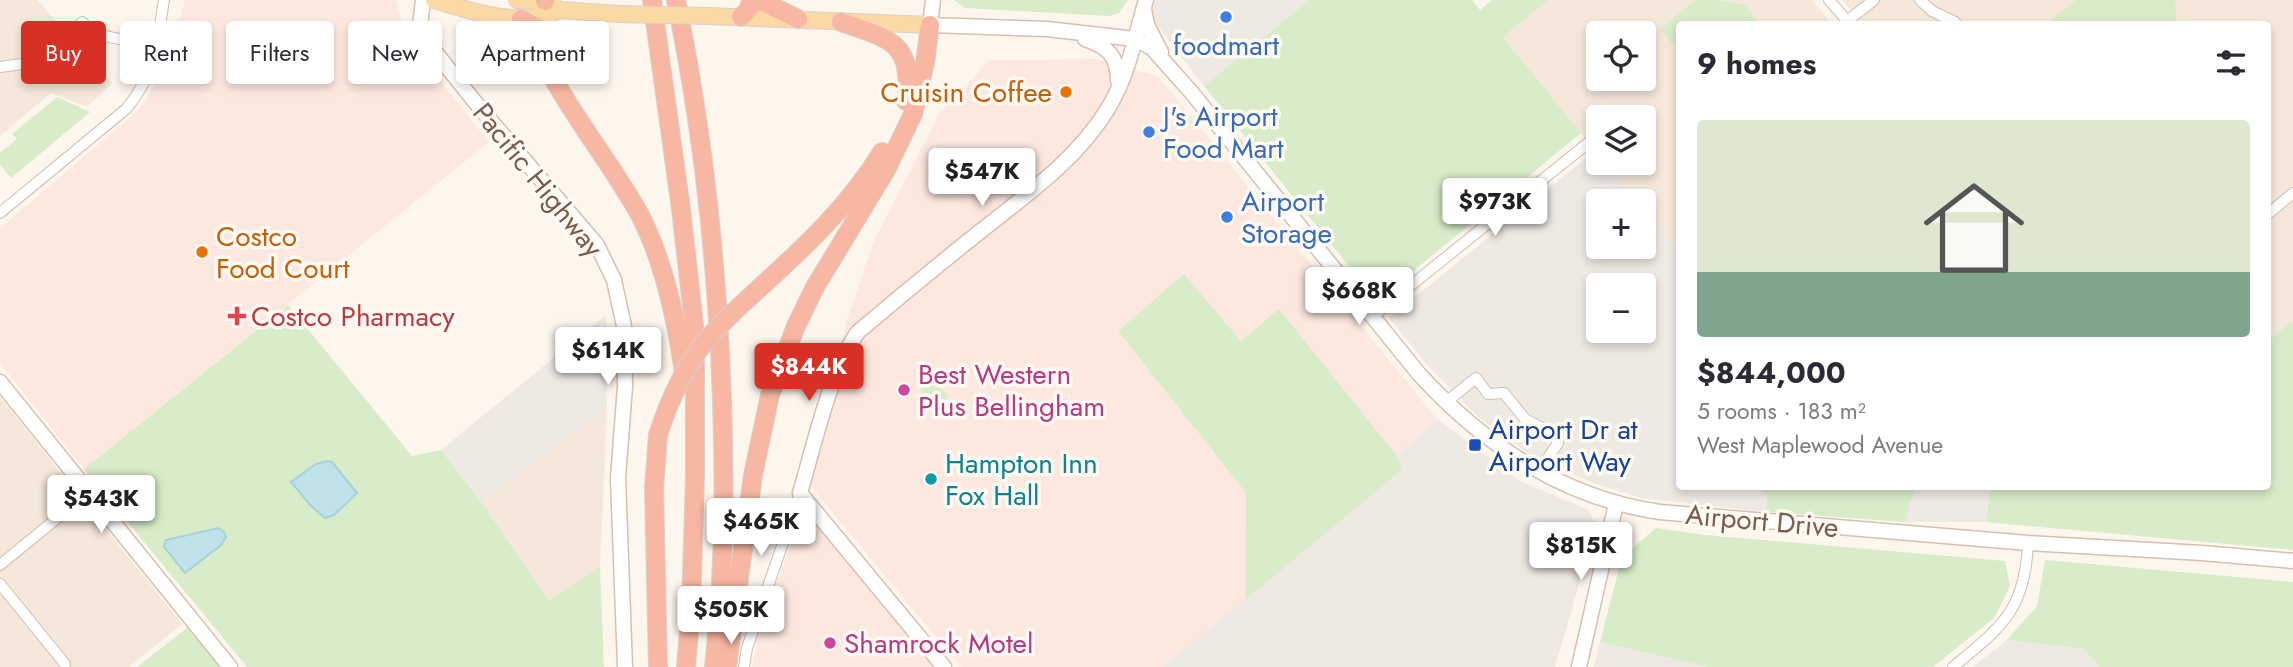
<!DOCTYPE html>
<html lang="en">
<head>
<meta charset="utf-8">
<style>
	:root { --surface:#fff; --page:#f2f2f3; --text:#2b2b33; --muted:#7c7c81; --accent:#d93025 }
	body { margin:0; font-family:Jost,sans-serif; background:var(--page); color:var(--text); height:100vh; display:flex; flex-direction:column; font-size:26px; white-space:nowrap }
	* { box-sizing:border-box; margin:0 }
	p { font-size:23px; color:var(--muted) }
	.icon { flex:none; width:38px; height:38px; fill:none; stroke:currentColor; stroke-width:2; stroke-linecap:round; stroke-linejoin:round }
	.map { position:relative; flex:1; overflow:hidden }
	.side { position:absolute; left:1676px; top:21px; width:595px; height:469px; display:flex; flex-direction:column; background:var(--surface); border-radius:7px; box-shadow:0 4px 10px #0003 }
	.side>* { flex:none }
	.hud { position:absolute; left:21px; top:21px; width:665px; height:63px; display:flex; gap:14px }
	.tools { position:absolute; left:1586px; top:21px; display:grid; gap:14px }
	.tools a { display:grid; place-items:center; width:70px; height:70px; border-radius:7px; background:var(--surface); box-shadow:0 4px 10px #0003; font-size:35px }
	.price { position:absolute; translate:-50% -60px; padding:0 16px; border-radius:7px; background:#fff; color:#222; font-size:23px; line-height:46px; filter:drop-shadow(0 2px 4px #0008) }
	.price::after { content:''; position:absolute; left:50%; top:42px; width:21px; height:16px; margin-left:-10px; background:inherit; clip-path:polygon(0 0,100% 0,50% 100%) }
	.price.on { background:var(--accent); color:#fff }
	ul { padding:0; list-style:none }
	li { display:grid; align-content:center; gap:14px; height:371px; padding:0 21px }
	li span { display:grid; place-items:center; height:217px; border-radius:7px; color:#555 }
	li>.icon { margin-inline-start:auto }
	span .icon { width:126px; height:126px; fill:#fffc; stroke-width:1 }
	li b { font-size:30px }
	h2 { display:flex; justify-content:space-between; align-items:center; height:84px; padding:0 21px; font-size:30px }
	.tag { padding:0 24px; border-radius:7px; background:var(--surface); box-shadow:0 4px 10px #0003; font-size:24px; line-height:63px }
	.tag.on { background:var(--accent); color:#fff }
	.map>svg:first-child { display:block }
</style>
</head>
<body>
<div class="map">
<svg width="2293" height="667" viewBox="0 0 2293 667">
	<rect width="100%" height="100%" fill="#fdf6ec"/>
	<path fill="#f5e8da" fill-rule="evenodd" d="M0 0H37L112 83 87 107 51 93 0 136Z
		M1548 0H1695L1660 29 1680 53V253L1643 209V201H1637L1605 163H1643V117H1598V154L1503 37ZM1598 33H1643V79H1598Z
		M1719 0H1812L1832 24H1760L1744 4Z
		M1842 0H2293V320L2268 341V24H1863Z
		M0 397 182 624 129 667H0Z
		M607 408 600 567 549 601 482 503Z"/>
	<path fill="#fde8e0" d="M185 0H396L403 27 410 42 489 142 84 469 0 363V228L132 116 145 101 169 59Z
		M1095 59 1158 76 1437 419 1397 456 1279 310 1241 341 1184 275 1118 331 1246 493 1245 600 1163 667H961L811 486 847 320 874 241 939 114 990 60Z
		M811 519 933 667H752L758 634 800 520Z"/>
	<path fill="#efe9e4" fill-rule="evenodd" d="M1156 0H1309L1204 86 1153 20V7Z
		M1595 151 1598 154V163H1605L1637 201H1598V247H1643V209L1680 253V486L1758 487 1767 496 1766 512 1642 498 1596 484 1532 456 1477 416 1428 366 1389 318ZM1598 285H1643V331H1598Z
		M606 315 607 408 482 503 441 450Z
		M1437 419 1520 481 1589 510 1596 526 1555 667H1163L1402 470 1397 456Z
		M1915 487H1991L1986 522H1905Z
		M2007 640 2084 649 2099 667H1973Z
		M1600 642 1707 667H1594Z"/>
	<path fill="#d8ecc9" d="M954 0H1128L1119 13 1110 16 965 8Z
		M1309 0H1472L1480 10 1492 0H1548L1503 37 1581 133 1377 301 1204 86Z
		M1695 0H1719L1744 4 1760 24H1680V53L1660 29Z
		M2076 0H2175L2177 24H2046Z
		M57 97 90 112 11 178 0 165V153L17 139 12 134Z
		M1184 274 1241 341 1279 309 1397 456 1402 470 1245 600 1246 493 1118 331Z
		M288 305 412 456 441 450 482 503 549 601 600 567 604 667H247L84 469Z
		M2293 320V550L1986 522 1991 487 2268 486V341Z
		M932 379 947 395 945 405H923L920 382Z
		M1758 487H1915L1905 522 1766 512 1767 496Z
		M1656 528 1705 535 2005 561 2010 586 1994 618 1933 667H1707L1600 642 1622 557Z
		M2045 560 2293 582V667H2099L2084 649 2007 640 2037 606Z
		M187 628 221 667H137Z"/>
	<path fill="#bfe3e8" stroke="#a5d3da" stroke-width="2" d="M328 461 332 462 357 493 334 515 325 518 311 506 291 482 316 464Z
		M218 528 224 532 226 537 221 545 185 573 164 547 166 540Z"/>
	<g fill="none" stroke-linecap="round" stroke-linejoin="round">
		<g stroke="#d1beb0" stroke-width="12">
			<path id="street" d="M1829 0 1850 24
				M1920 0 1932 11 1955 22
				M1847 21 1874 0
				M82 22C101 42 131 39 157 44
				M127 41C139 48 148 54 149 69
				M0 67 43 61 70 46
				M1620 117 1625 113
				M0 213 126 109C155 75 157 43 164 0
				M2268 214 2293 193
				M1373 316 1598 135
				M1446 402 1476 378 1488 394 1504 393 1525 419 1555 435 1558 443 1539 471
				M0 565 89 492
				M0 584 65 664
				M744 667 747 648 800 493
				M1953 667C2002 626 2025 611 2028 543"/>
		</g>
		<g stroke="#d6c0b0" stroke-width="17">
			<path id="secondary" d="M423 0 420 26 428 43 479 107 597 245 614 280 624 326 625 386 618 478 625 667
				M933 0 930 25 1047 29 1135 39 1152 48 1192 93 1419 374C1484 445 1563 498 1660 512L2028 543 2202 553 2293 561
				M1144 9 1147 25 1161 52
				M1085 39C1108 46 1118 57 1118 81
				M0 382 230 667
				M944 667 800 493C814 446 830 371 858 332 897 299 937 266 977 234 1023 197 1076 161 1107 110 1128 77 1135 37 1146 0
				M1579 667 1616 504"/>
		</g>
		<g stroke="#dad1cd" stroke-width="18">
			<path id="primary" d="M434 0C473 12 520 28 560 10
				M517 0 545 1 560 10 619 14
				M709 16 930 25"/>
		</g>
		<g stroke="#dad1cd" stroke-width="20">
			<path id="highway" d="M652 0 681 209 695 333V476L691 608 686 667
				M676 0C700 116 714 235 720 353 725 458 726 563 714 667
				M759 0 798 19
				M545 1V0
				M741 17 749 9 751 0
				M521 19 538 28 544 55 553 78C579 125 614 168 640 215 666 266 678 326 685 382
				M841 22C890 39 914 42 906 101
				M741 305C792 258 846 212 882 152
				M658 435 654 489 658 667
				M727 667 753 475 770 395 796 326 815 287 886 170 913 114 925 63 930 25"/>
		</g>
		<use href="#street" stroke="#fff" stroke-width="10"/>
		<use href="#secondary" stroke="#fff" stroke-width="14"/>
		<use href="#primary" stroke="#fbd9a5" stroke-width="16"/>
		<use href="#highway" stroke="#f7b7a3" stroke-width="18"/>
		<g stroke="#dad1cd" stroke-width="18" stroke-linecap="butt">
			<path id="primary-bridge" d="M619 14 709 16"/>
		</g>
		<g stroke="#dad1cd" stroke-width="20" stroke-linecap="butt">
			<path id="highway-bridge" d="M658 435C669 401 683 368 706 341 716 328 729 317 741 305"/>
		</g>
		<use href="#primary-bridge" stroke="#fbd9a5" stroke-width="16"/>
		<use href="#highway-bridge" stroke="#f7b7a3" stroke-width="18"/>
	</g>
	<g fill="#3f7fe0" stroke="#fffaf3" stroke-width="2.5">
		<circle cx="1226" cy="17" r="7"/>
		<circle cx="1149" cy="132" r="7"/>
		<circle cx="1227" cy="217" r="7"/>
	</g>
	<g fill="#e8710a" stroke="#fffaf3" stroke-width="2.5">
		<circle cx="1066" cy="92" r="7"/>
		<circle cx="202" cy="252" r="7"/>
	</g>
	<path fill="#e0444e" stroke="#fffaf3" stroke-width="2.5" d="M233.5 305.5h7v7h7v7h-7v7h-7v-7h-7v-7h7z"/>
	<g fill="#d1479c" stroke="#fffaf3" stroke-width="2.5">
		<circle cx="904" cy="390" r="7"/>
		<circle cx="830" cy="643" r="7"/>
	</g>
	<rect fill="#1a4fb4" stroke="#fffaf3" stroke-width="2.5" x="1468" y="438" width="14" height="14" rx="3.5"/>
	<circle fill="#0f9aa8" stroke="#fffaf3" stroke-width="2.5" cx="931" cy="479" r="7"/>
	<g text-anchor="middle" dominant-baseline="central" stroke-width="7" stroke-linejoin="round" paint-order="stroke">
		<g font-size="28" fill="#366cbe" stroke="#fffaf3" text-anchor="start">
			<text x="1226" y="45" text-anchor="middle">foodmart</text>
			<text x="1163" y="116">J's Airport<tspan x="1163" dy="32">Food Mart</tspan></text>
			<text x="1241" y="201">Airport<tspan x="1241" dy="32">Storage</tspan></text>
		</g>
		<g font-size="28" fill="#c56008" stroke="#fffaf3" text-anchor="end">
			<text x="1052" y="92">Cruisin Coffee</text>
			<text x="216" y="236" text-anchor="start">Costco<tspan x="216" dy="32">Food Court</tspan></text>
		</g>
		<g font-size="28" fill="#7a5c4d" stroke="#fffaf3">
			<text transform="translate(538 180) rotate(51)">Pacific Highway</text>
			<text transform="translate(1762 521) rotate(5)">Airport Drive</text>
		</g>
		<g font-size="28" fill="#be3a42" stroke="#fffaf3" text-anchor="start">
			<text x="251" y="316">Costco Pharmacy</text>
		</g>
		<g font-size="28" fill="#b23c85" stroke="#fffaf3" text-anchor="start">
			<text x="918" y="374">Best Western<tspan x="918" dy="32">Plus Bellingham</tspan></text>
			<text x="844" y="643">Shamrock Motel</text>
		</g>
		<g font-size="28" fill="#164399" stroke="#fffaf3" text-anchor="start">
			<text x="1489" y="429">Airport Dr at<tspan x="1489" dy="32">Airport Way</tspan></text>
		</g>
		<g font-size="28" fill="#0d838f" stroke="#fffaf3" text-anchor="start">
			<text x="945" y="463">Hampton Inn<tspan x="945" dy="32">Fox Hall</tspan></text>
		</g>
	</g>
</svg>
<div class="tools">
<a><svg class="icon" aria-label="locate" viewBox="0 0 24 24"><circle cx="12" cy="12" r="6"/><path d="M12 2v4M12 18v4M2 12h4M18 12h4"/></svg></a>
<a><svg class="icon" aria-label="layers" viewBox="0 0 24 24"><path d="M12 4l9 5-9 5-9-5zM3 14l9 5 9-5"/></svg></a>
<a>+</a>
<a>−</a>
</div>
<b class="price" style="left:982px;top:208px">$547K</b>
<b class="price" style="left:1495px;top:238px">$973K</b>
<b class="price" style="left:1359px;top:327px">$668K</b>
<b class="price" style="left:608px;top:387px">$614K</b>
<b class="price on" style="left:809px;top:403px">$844K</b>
<b class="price" style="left:101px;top:535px">$543K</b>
<b class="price" style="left:761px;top:558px">$465K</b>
<b class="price" style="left:1581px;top:582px">$815K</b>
<b class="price" style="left:731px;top:646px">$505K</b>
<div class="hud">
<a class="tag on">Buy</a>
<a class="tag">Rent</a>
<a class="tag">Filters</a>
<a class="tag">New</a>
<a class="tag">Apartment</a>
</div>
<section class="side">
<h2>9 homes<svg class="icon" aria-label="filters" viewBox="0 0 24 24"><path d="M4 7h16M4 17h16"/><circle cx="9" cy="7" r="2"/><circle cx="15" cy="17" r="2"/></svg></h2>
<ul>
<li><span style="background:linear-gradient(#dfe7d0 70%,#7fa58c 0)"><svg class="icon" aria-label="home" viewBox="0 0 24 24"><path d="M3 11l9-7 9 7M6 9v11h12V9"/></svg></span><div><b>$844,000</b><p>5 rooms · 183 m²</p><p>West Maplewood Avenue</p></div></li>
</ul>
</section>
</div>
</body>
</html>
